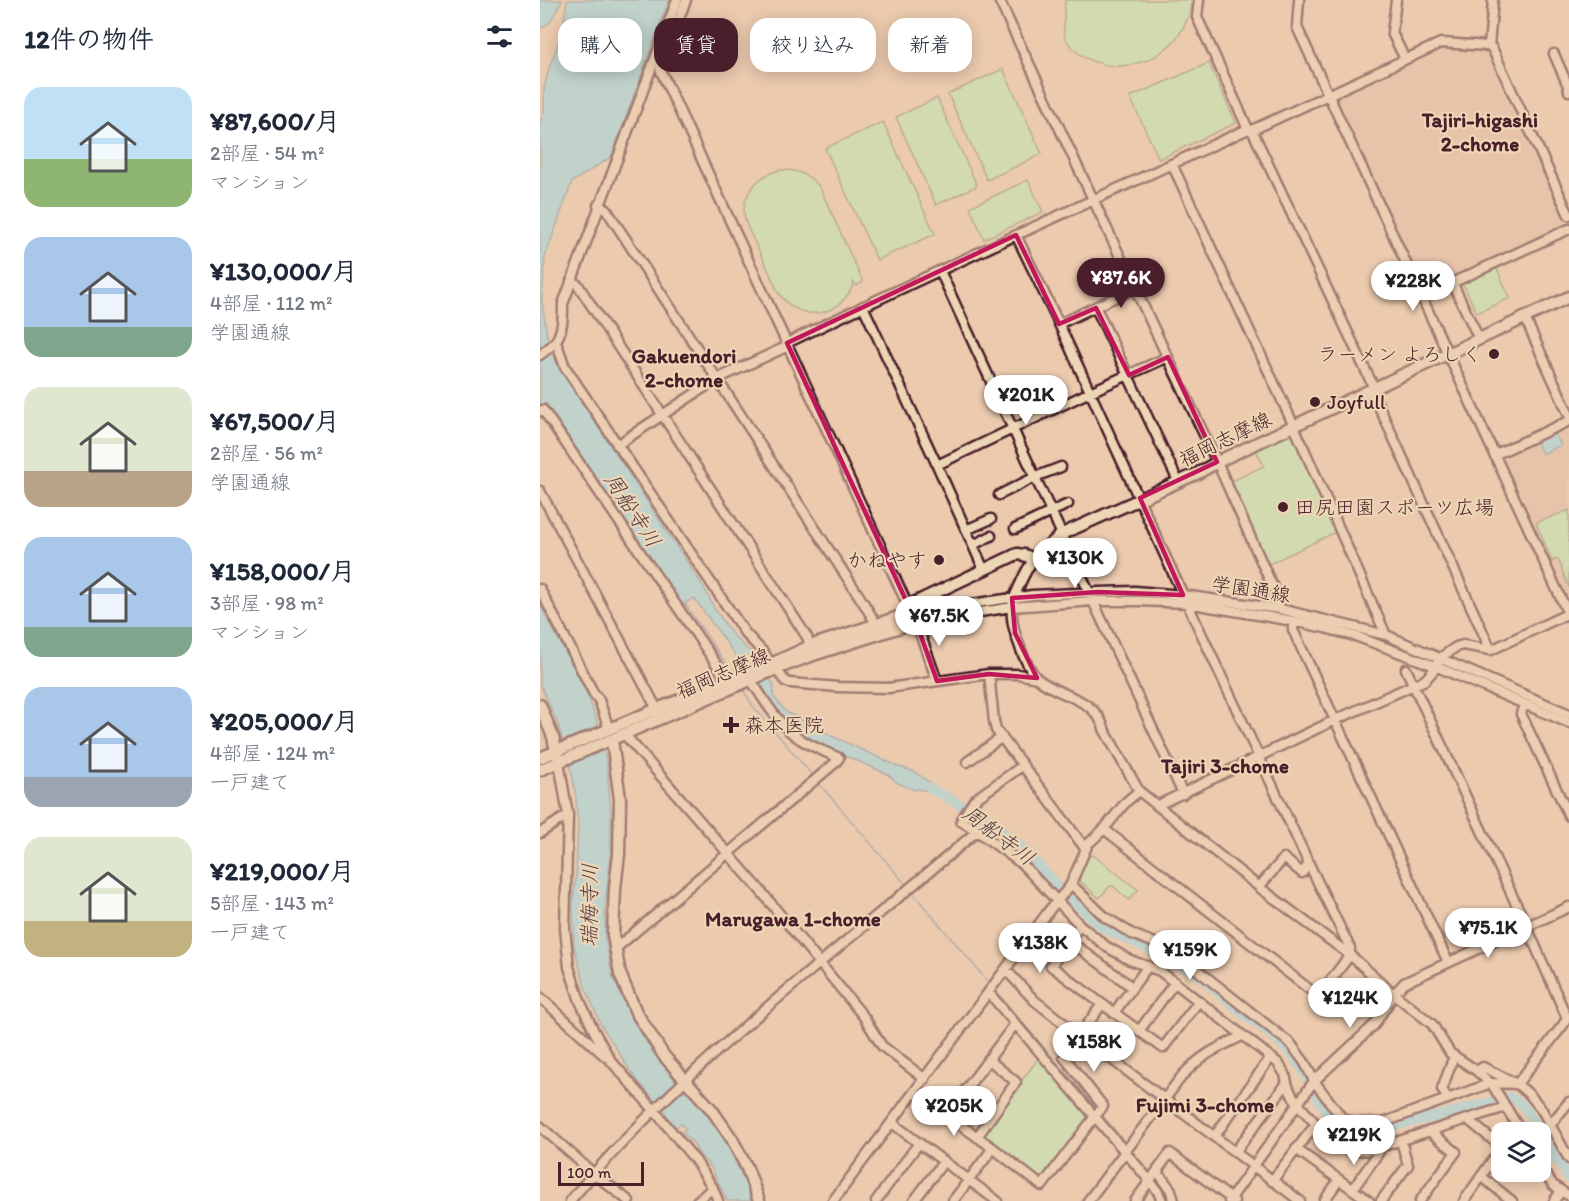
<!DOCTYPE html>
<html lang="ja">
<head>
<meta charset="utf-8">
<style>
	:root { --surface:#fff; --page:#f2f2f3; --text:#1f2937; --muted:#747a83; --accent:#4a1f2b }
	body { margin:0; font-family:Itim,"Klee One",sans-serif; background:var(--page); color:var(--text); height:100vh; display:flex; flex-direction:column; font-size:22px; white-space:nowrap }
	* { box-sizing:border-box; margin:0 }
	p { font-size:20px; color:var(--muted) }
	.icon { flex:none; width:33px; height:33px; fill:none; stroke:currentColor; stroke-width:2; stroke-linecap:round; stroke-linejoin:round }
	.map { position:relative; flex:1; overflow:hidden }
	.side { display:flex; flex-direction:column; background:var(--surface); width:540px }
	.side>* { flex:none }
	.guide { position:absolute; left:18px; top:18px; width:570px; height:54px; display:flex; gap:12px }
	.buttons { position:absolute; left:951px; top:1122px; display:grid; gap:12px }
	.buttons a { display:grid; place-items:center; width:60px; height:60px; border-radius:12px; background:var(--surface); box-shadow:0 3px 15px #0003; font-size:30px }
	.scale { position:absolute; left:18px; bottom:15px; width:86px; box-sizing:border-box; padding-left:6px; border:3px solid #4a1f2b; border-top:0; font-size:16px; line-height:21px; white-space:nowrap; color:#4a1f2b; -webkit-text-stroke:4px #edd6b5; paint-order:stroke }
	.price { position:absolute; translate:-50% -51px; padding:0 14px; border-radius:21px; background:#fff; color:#222; font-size:20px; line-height:39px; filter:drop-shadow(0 2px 3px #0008) }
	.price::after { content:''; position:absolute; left:50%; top:36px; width:18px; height:14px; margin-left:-9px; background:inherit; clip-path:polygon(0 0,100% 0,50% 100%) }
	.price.current { background:var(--accent); color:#fff }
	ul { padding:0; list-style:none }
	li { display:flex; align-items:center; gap:18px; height:150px; padding:0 24px }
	li span { display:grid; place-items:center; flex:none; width:168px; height:120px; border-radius:18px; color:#555 }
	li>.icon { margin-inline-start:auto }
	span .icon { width:72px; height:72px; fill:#fffc; stroke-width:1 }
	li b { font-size:26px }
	h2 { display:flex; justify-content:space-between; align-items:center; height:72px; padding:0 24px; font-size:26px }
	.tag { padding:0 21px; border-radius:18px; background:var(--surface); box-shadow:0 3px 15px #0003; font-size:21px; line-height:54px }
	.tag.current { background:var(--accent); color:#fff }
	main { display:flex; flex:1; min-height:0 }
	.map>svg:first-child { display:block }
</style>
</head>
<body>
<main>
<section class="side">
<h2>12件の物件<svg class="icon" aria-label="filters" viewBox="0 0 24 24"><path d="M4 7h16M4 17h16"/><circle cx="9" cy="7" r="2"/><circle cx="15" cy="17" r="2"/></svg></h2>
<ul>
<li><span style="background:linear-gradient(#bfe0f5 60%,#8fb573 0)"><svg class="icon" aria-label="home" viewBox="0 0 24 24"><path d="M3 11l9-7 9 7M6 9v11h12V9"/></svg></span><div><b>¥87,600/月</b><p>2部屋 · 54 m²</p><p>マンション</p></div></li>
<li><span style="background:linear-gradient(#a9c7e8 75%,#7fa58c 0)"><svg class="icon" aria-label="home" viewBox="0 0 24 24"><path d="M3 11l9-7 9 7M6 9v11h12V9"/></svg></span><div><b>¥130,000/月</b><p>4部屋 · 112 m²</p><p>学園通線</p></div></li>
<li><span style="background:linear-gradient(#dfe7d0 70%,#b9a48a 0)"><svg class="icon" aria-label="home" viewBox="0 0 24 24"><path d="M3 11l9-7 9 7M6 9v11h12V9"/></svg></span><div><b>¥67,500/月</b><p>2部屋 · 56 m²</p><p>学園通線</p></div></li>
<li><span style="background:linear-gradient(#a9c7e8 75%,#7fa58c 0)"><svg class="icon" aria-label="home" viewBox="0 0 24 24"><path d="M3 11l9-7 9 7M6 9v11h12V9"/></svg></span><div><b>¥158,000/月</b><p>3部屋 · 98 m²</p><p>マンション</p></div></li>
<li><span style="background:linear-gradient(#a9c7e8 75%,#9aa5b1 0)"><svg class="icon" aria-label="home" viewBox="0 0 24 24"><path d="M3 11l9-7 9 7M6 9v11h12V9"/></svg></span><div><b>¥205,000/月</b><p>4部屋 · 124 m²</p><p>一戸建て</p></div></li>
<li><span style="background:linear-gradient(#dfe7d0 70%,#c2b280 0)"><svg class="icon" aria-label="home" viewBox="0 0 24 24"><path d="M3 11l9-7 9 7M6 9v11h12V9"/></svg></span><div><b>¥219,000/月</b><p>5部屋 · 143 m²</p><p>一戸建て</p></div></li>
</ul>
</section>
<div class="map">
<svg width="1029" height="1201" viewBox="0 0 1029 1201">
	<rect width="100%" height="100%" fill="#ebcaae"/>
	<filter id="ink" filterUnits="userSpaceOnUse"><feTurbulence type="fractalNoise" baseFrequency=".0167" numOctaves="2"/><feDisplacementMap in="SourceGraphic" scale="12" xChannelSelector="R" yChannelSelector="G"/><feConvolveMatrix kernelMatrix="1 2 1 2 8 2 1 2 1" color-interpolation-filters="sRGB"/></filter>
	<g filter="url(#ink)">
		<path fill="#e3bba4" d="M903 48 948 52 1028 223 884 289 795 98Z
			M1029 423V609L957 456Z
			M0 717 10 745 0 749Z"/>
		<path fill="#b5eeb2" stroke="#80866e" stroke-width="1.5" d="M525 0H652C649 15 645 30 633 42 624 51 611 60 598 63 573 71 537 62 525 37 522 29 525 9 525 0Z
			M669 63 696 123 619 159 590 97Z
			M463 69 502 154 447 180 408 94Z
			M397 98 437 186 396 205 356 117Z
			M343 122 395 234 337 260 285 148Z
			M240 170C255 169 268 174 279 186L323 282 316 286 314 282C302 318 259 325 238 292 231 276 224 260 216 245 212 236 207 228 205 219 200 195 218 175 240 170Z
			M488 180 503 212 444 239 430 207Z
			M956 267 970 298 937 313 922 282Z
			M752 433 798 531 727 565 688 483 724 466 716 450Z
			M1029 510V588L1018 559 1012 561 996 523Z
			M553 855 598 890 589 900 573 886H570L559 898 538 879 549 856Z
			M501 1055 554 1116 502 1183 440 1136Z"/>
		<path fill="#8fdcee" stroke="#7390a0" stroke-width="1.5" d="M0 0H22L10 22 0 29Z
			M27 0H129L71 157 32 182 5 257 2 301 7 336 17 365 163 586 175 609 191 633 206 648 216 655 234 686 233 696 246 712 294 737 359 767 373 771 385 779 401 792 400 797 388 791 378 789 375 790 358 783 347 774 311 758 295 753 258 735 244 722 154 598 139 607 115 565 6 403 0 404V123L4 111V88L10 65 22 34Z
			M1015 434 1021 445 1002 454 997 442Z
			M0 605 47 693 56 718 67 764 71 813V852L65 908V938L73 978 93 1020 113 1051 134 1079 157 1101 156 1103 172 1120 184 1137 209 1192 211 1201H187L171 1167 159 1154 153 1143 142 1132 146 1129 141 1124 135 1128 127 1122 128 1117 125 1112 93 1075 61 1025 45 987 34 946 33 901 36 876 38 823 36 798 32 774 18 724 0 684Z"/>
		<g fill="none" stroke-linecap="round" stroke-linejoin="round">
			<path stroke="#7390a0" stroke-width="1.5" d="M145 604 193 674
				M202 688 213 706 274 777
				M277 781 368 887
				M371 891 449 983
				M454 989 556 1108
				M561 1114 587 1145
				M590 1149 610 1173
				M615 1179 625 1193 629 1201"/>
			<path stroke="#8fdcee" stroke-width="10" d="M390 788 449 821 483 848 519 887 561 927 637 962 664 980 708 1018 721 1026 749 1051 761 1067 786 1112 797 1122 811 1128 825 1130 857 1125 898 1116 969 1097C985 1102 992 1118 1000 1132
				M1000 1133 1029 1178"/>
			<g stroke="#4a1f2b" stroke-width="13">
				<path id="minor" d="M146 0 120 69 368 606
					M459 0 677 462 738 599 740 609
					M659 0 657 17 708 129
					M759 0 757 27 1029 616
					M856 0 852 33 865 59
					M949 46 953 0
					M1014 54 1028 86 1029 91
					M712 130 834 388
					M632 164 754 426 846 635
					M58 205 66 209 323 602 336 624
					M476 235 519 324 643 595
					M400 271 495 477 549 592
					M31 281 38 285 267 637 272 652
					M912 282 939 339
					M881 297 1029 229
					M323 306 397 465 444 570
					M556 308 638 481
					M985 318 1029 415
					M519 324 595 288
					M15 342 18 347 25 367 205 633 224 653 231 664
					M247 343C399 269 554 200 708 129L712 130 901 43 949 46 952 48 1029 215
					M0 355C5 351 11 347 15 342 23 332 23 316 23 304L137 0
					M831 389 951 650
					M0 411 3 410 188 681
					M77 445 177 379 248 346
					M954 455 1029 421
					M397 465 550 392 628 357
					M0 491 117 709V713
					M459 495 495 477 521 467
					M475 529 528 504
					M426 530 451 519
					M433 545 451 536
					M494 559C488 567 484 575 480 584 477 591 473 598 472 606 470 622 477 640 483 655 487 663 491 673 498 679 522 699 554 695 565 731L599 791 719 887 810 955 854 994 892 1024 910 1053 937 1071 953 1086 981 1132
					M0 589 54 694 59 700 69 729
					M553 601 643 794
					M371 613 492 595 558 592 595 591 643 595 740 609 846 635 1029 714
					M753 621V630L908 962
					M236 669 245 681 250 683 298 687 348 688 449 674H478L497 678
					M866 669 987 927 1027 1018 1023 1025 977 1084 943 1067 937 1071
					M449 674 454 721 456 730 545 848
					M397 681 376 622 472 607 553 601H599L647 603 753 621 785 628 818 637 895 666 1029 723
					M984 704 981 714 1029 816
					M85 735 220 890 324 1017 342 1046 385 1079
					M19 762 28 815 25 928 29 967 40 1001 54 1031 71 1061 114 1110 155 1160 173 1188 178 1201
					M427 762 462 737
					M482 766 434 800 421 821 437 831 482 864 540 925 567 947 590 960 620 971 738 1063 745 1074 747 1083
					M618 805 795 720 885 680 893 671 900 658 916 647 923 645 951 650 1029 613
					M564 829 774 993H781L810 955V948L769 864 647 603
					M0 833 28 815
					M531 884 565 917 592 934 632 950 751 1044 765 1063 774 1081 802 1118 814 1123H842L951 1083 977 1084 990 1095 1002 1110 1029 1159
					M719 887 744 858 762 873 769 864
					M540 925 511 966 562 1004
					M528 940 592 987
					M75 949 295 763 299 758C286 752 272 747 260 739 239 726 224 700 211 680
					M466 970 494 1000 518 1019 760 1201
					M449 993 610 1181 618 1192 622 1201
					M0 997 66 1057
					M574 1013 608 966
					M599 1031 635 982
					M375 1093 453 1148 502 1186 563 1106 524 1057 562 1004 623 1048 659 1001
					M908 1099 902 1089 914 1056
					M406 1116 475 1024
					M927 1119 966 1107
					M352 1123 457 1201
					M0 1126 53 1173 89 1201
					M997 1132 1010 1125 1029 1102
					M437 1137 476 1082 449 1060
					M674 1137 730 1058
					M756 1149 829 1201
					M695 1152 747 1083C751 1098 765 1112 776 1124
					M1000 1166 1013 1185 1029 1196
					M617 1171 631 1190 634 1201
					M941 1176 972 1201
					M732 1181 776 1124C794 1144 802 1153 831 1150L927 1119 960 1146 961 1148 924 1201
					M813 1189 839 1152 838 1148
					M30 1201C148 1060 299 951 437 831
					M157 1201 173 1188
					M293 1201 511 908 530 886 548 844 564 829 586 802 599 791
					M336 1201 379 1143
					M374 1201 404 1161
					M413 1201 453 1148
					M548 1201 642 1076C661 1055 677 1048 702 1036
					M595 1201 630 1153 694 1201
					M689 1201 774 1081 834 1025 854 994 864 983 1029 907
					M784 1201 799 1180
					M841 1201 868 1165 861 1141
					M880 1201 916 1152 889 1131
					M1014 1201 1021 1191"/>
			</g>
			<g stroke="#4a1f2b" stroke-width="15">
				<path id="major" d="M0 705 13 737 17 755
					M72 740 80 799 79 854 75 888 73 935 80 974 96 1012 124 1056 172 1110 192 1139 207 1168 219 1201
					M0 758 117 709 231 664 270 646 371 613
					M0 770 236 669 273 655 376 622 368 606 376 602 477 554 484 555 494 559 522 534 658 473 683 459 1029 297"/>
			</g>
			<use href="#minor" stroke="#edd6b5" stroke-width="8"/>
			<use href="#major" stroke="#edd6b5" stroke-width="10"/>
		</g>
	</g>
	<path d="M0 0H1029V1201H0ZM476 235 519 324 556 308 589 375 628 357 677 462 600 498 643 595 558 592 472 598 475 633 497 678 449 674 397 681 376 622 247 343Z" fill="#ebcaae" fill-opacity=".55" fill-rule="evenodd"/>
	<path fill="none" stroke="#c2185b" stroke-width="4.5" stroke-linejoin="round" d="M476 235 519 324 556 308 589 375 628 357 677 462 600 498 643 595 558 592 472 598 475 633 497 678 449 674 397 681 376 622 247 343Z"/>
	<g fill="#4a1f2b" stroke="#edd6b5" stroke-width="2">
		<circle cx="954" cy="354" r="6"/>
		<circle cx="775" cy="402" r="6"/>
		<circle cx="743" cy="507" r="6"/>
		<circle cx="399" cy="560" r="6"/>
		<path d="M188 716h6v6h6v6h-6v6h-6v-6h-6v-6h6z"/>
	</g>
	<g text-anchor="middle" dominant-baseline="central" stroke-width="4.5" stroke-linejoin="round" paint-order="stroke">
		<g font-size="20" fill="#4a1f2b" stroke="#edd6b5" text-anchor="start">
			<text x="942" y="354" text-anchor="end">ラーメン よろしく</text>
			<text x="787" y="402">Joyfull</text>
			<text x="755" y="507">田尻田園スポーツ広場</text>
			<text x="387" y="560" text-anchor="end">かねやす</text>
			<text x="204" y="725">森本医院</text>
		</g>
		<g font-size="20" fill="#4a1f2b" stroke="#edd6b5">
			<text transform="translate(685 439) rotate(-26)">福岡志摩線</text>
			<text transform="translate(711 589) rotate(9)">学園通線</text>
			<text transform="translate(183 673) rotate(-23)">福岡志摩線</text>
		</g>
		<g font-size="21" font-weight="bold" fill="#4a1f2b" stroke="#edd6b5">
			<text x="940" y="119">Tajiri-higashi<tspan x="940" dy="24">2-chome</tspan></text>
			<text x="144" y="355">Gakuendori<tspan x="144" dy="24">2-chome</tspan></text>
			<text x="685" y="765">Tajiri 3-chome</text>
			<text x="253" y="918">Marugawa 1-chome</text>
			<text x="665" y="1104">Fujimi 3-chome</text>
		</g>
		<g font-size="21" font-style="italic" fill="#543b48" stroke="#edd6b5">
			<text transform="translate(93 510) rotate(57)">周船寺川</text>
			<text transform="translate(459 835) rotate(37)">周船寺川</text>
			<text transform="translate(49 905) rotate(-89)">瑞梅寺川</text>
		</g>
	</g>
</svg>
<div class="buttons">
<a><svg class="icon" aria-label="layers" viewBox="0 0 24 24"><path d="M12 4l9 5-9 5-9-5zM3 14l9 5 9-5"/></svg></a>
</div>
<div class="scale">100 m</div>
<b class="price current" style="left:581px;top:309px">¥87.6K</b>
<b class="price" style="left:873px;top:312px">¥228K</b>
<b class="price" style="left:486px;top:426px">¥201K</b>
<b class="price" style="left:535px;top:589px">¥130K</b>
<b class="price" style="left:399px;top:647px">¥67.5K</b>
<b class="price" style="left:948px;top:959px">¥75.1K</b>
<b class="price" style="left:500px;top:974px">¥138K</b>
<b class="price" style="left:650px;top:981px">¥159K</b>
<b class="price" style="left:810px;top:1029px">¥124K</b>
<b class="price" style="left:554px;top:1073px">¥158K</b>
<b class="price" style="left:414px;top:1137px">¥205K</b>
<b class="price" style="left:814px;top:1166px">¥219K</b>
<div class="guide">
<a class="tag">購入</a>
<a class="tag current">賃貸</a>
<a class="tag">絞り込み</a>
<a class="tag">新着</a>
</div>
</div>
</main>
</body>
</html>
